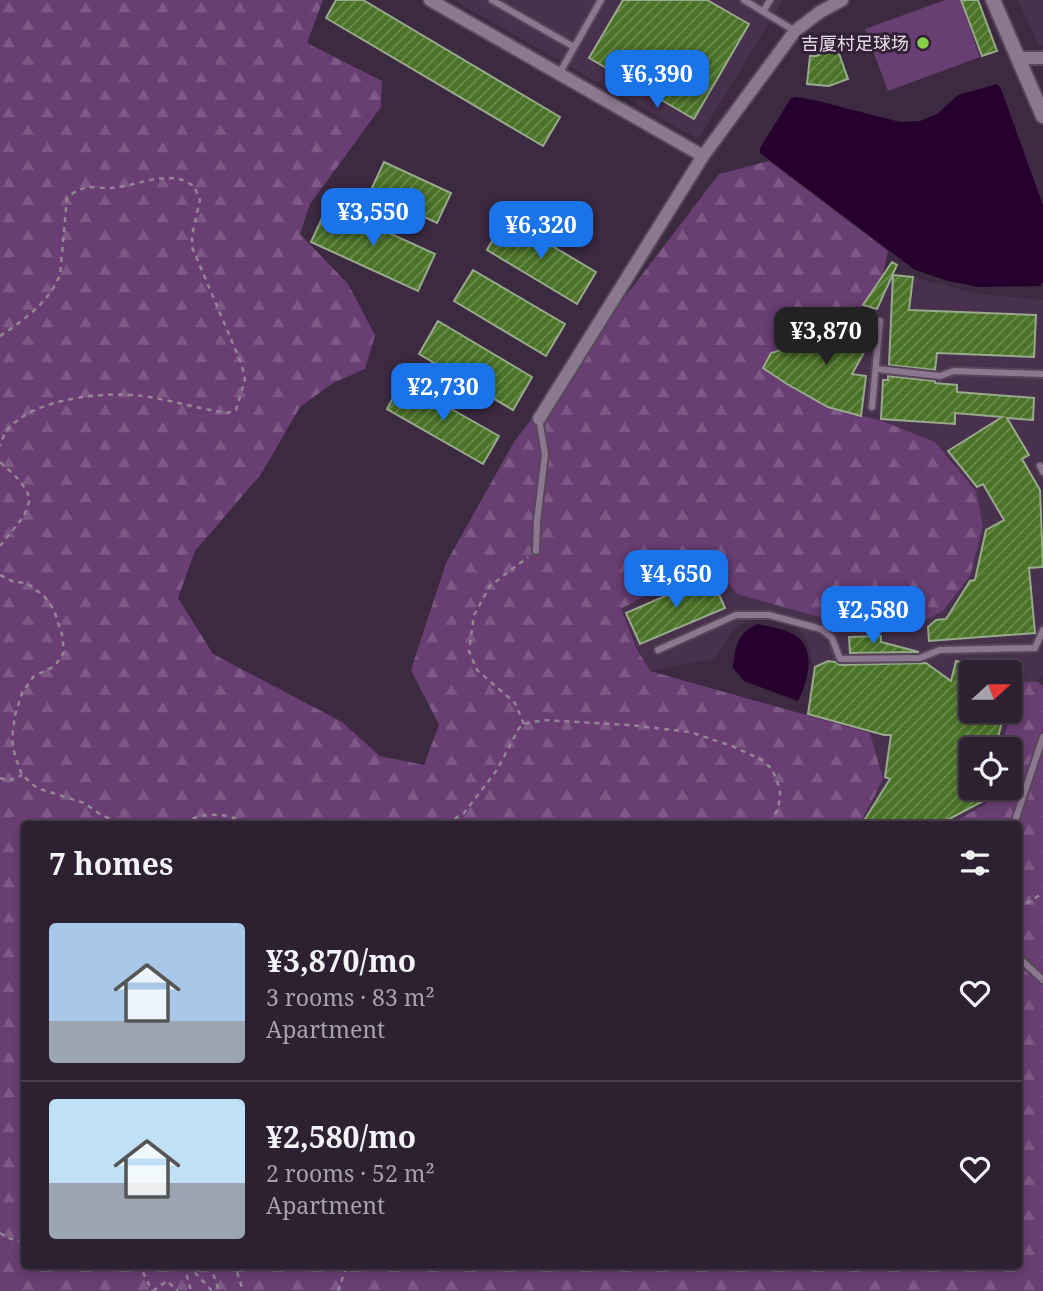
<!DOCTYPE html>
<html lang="en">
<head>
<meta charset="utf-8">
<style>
	:root { --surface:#2d2030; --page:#392d3c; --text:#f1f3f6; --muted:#a7a3ab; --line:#483e4c; --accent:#1a73e8 }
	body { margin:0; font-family:"Noto Serif","Noto Sans SC",serif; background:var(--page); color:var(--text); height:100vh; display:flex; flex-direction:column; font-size:26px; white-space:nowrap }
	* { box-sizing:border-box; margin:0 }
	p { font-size:23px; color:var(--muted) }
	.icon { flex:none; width:38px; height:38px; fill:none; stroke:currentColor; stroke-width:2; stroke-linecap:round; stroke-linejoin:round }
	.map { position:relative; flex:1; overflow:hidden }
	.drawer { position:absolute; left:21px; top:821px; width:1001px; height:448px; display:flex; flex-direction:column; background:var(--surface); border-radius:7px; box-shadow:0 4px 10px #0003,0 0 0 2px var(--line) }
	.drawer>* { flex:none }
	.needle { width:46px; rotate:69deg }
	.fabs { position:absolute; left:959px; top:660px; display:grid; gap:14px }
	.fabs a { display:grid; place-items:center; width:63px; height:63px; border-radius:7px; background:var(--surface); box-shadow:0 4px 10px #0003,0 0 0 2px var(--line); font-size:35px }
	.price { position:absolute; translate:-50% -60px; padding:0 16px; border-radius:14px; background:var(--accent); color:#fff; font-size:23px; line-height:46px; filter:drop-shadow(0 2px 4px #0008) }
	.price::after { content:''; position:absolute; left:50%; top:42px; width:21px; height:16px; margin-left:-10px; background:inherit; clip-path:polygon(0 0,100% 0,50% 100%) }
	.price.selected { background:#222; color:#fff }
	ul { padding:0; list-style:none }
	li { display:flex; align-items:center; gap:21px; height:175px; padding:0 28px }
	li+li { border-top:2px solid var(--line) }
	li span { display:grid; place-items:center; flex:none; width:196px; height:140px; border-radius:7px; color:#555 }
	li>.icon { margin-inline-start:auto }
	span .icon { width:84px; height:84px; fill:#fffc; stroke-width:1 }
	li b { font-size:30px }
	h2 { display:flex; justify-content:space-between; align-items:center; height:84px; padding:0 28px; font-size:30px }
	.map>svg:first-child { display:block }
</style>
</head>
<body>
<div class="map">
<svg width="1043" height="1291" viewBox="0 0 1043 1291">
	<defs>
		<pattern id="forest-firs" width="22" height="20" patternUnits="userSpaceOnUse" patternTransform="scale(1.75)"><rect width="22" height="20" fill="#693e72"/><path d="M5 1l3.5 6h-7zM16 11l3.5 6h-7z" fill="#7e5986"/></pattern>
		<pattern id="building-hatch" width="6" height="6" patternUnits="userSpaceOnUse" patternTransform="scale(1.75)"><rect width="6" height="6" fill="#4b7327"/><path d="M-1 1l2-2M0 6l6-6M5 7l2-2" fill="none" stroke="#6e8d51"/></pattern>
	</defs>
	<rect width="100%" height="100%" fill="#3c2a40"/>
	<path fill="#48314c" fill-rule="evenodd" d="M453 0H783L698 139Z
		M1018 0H1043V46H1039Z
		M883 274 913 277 979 294 1043 300V676L1038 682 1019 681 1001 749H971V788H991L986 804 949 824H855L862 820 870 733 806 715 813 666 807 640 795 626 769 618 750 619 734 629 715 659 649 671 638 649 620 609 652 592 716 567 737 594 943 611 970 576 983 526 976 491 935 442 882 421 828 407 787 384 763 368 771 353 810 341 859 310ZM971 672H1010V710H971Z"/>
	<path fill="url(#forest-firs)" d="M0 0H323L307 43 382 81 381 107 310 204 300 234 348 284 375 335 365 369 333 383 300 407 261 474 195 551 178 598 213 654 342 722 380 756 424 765 439 725 411 670 446 563 514 442 719 174 769 161 888 251 883 274 859 310 810 341 771 353 763 368 787 384 828 407 882 421 935 442 976 491 983 526 970 576 943 611 910 628 830 620 737 594 716 567 652 592 621 609 637 649 650 671 870 733 883 779 862 820 855 824H24V1265H1018V824H949L986 804 991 788H1010V749H1001L1019 681 1038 682 1043 686V1291H0Z"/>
	<path fill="#693e72" d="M945 0H960L980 57 888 91 865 29Z"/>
	<path fill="#27012e" d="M997 84 1001 89 1043 205V282L1040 286 979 287 948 281 915 270 760 153V148L791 98 796 97 814 100 900 122 920 121 937 114 958 95Z
		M758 624C770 627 784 628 795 635 817 649 808 682 798 701L744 681 733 668C735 648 737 632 758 624Z"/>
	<path fill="url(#building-hatch)" stroke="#98a98c" stroke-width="2" d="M336 0H363L560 117 543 146 326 18Z
		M623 0H707L749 24 694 119 589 58Z
		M961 0H978L997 51 982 56Z
		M837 48 848 79 829 86 807 84 810 56H816Z
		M384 162 451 193 437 223 370 192Z
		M328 205 435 254 418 291 311 242Z
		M505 218 596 272 577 304 487 250Z
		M892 262 897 265 877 309 863 305Z
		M473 270 565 324 546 356 454 301Z
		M893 275 913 277 909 310 1036 315 1034 357 937 353 935 370 889 365Z
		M851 318 869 327 865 336 871 340 852 374 866 376 861 416 828 407 787 384 763 368 771 353 800 344 803 346 840 322 846 326Z
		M438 321 532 377 513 410 419 354Z
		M888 376 935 381V383L957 385V392L1034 398 1033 420 1007 418 1029 455 1022 459 1040 490 1043 567 1029 568 1035 633 929 641 928 627 936 620 946 619 970 581 975 580 986 530 1004 520 983 484 977 487 948 451 1002 417 955 413V424L881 419 883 380H888Z
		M402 381 499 436 483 464 387 409Z
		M711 576 725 608 640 644 626 613Z
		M881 636V642L919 652 850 653 849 637Z
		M828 661 835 662 840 665 926 663 951 681 956 661 971 664V710H1005L995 749H971V788H986L983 801 940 824H862L890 779 885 777 891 735H884L808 714 815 667Z"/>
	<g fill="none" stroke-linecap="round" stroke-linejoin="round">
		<g stroke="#564759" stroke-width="10">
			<path id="service" d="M492 0 574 47
				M744 0 795 31
				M763 12 770 0
				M559 74 601 0
				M877 369 940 376 954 371 1043 374
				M872 407 880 321
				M1040 466 1043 472
				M536 551 537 521 545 454 539 419
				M658 650 736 615H769L821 629 832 638 840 659 920 658 940 650 1035 648 1043 630
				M1014 824 1043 737
				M1018 957 1043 980"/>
		</g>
		<g stroke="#564759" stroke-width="16">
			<path id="minor" d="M430 0 703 156 795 31 820 12 842 0
				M1018 58H1043
				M539 419 703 156"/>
		</g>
		<g stroke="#564759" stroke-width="18">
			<path id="tertiary" d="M993 0 1043 116"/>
		</g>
		<path stroke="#938496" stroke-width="2.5" stroke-dasharray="5 5" stroke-linecap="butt" d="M0 336C24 320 49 302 60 275L67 198C87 180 96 191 119 187 138 184 159 175 179 179 184 180 190 184 194 186L200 200 192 235V247L242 365 245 380 236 410 227 413C199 409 171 400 143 396 106 391 37 398 10 427 5 432 2 439 0 446
			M0 462C13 474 24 482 30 499L24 516 0 546
			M0 575 14 582 27 583 44 596 54 610 62 634 64 652 55 666 33 677 22 693 15 715 12 739 15 756 22 775 37 788 84 803 103 816 126 824
			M524 724 515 703 477 670 469 651 474 615 490 586 528 557
			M0 778 8 781 22 775
			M173 824C183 823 192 818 201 816 217 813 235 816 248 824
			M446 824 464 813 497 770 519 728 524 724 543 720 630 725 690 732 732 746 762 760 772 769 780 789V797L778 809 769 824
			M1018 909 1043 893
			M0 1233 8 1238 24 1242
			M126 1265 141 1268 152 1291
			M184 1265 191 1291
			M188 1265 212 1291
			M210 1265 219 1291
			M231 1265 236 1269 243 1291
			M153 1291 167 1281 178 1291
			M338 1291 347 1265"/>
		<use href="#service" stroke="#8c7790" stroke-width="6"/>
		<use href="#minor" stroke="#8c7790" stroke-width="12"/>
		<use href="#tertiary" stroke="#8c7790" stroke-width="14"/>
	</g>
	<circle fill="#88cf49" stroke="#322035" stroke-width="2.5" cx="923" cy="43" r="7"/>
	<g text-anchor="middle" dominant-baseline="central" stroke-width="6" stroke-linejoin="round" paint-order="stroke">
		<g font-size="18" fill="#e9ddeb" stroke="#322035" text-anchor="end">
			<text x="909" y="43">吉厦村足球场</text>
		</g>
	</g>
</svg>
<div class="fabs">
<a><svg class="needle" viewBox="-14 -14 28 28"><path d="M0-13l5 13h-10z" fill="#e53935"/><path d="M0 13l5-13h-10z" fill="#a7a3ab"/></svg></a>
<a><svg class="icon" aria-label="locate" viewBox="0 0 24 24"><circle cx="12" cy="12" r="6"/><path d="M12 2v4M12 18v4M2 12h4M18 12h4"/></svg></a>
</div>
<b class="price" style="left:657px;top:110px">¥6,390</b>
<b class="price" style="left:373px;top:248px">¥3,550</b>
<b class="price" style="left:541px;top:261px">¥6,320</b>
<b class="price selected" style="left:826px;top:367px">¥3,870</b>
<b class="price" style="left:443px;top:423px">¥2,730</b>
<b class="price" style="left:676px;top:610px">¥4,650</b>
<b class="price" style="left:873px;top:646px">¥2,580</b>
<section class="drawer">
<h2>7 homes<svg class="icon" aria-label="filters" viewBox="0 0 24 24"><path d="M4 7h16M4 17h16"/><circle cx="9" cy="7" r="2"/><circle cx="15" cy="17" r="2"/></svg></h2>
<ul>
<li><span style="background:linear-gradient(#a9c7e8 70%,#9aa5b1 0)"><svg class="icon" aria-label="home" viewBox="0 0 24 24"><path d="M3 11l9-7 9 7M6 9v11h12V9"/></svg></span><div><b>¥3,870/mo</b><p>3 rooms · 83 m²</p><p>Apartment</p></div><svg class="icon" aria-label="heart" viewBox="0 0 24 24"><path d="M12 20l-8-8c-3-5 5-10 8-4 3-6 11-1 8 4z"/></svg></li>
<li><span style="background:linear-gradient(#bfe0f5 60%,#9aa5b1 0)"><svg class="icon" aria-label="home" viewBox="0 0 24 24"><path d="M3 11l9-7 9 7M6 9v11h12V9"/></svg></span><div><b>¥2,580/mo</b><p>2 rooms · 52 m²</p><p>Apartment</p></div><svg class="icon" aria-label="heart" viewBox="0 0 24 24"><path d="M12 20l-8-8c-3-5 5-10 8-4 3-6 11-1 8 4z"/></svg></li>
</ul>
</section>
</div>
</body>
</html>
